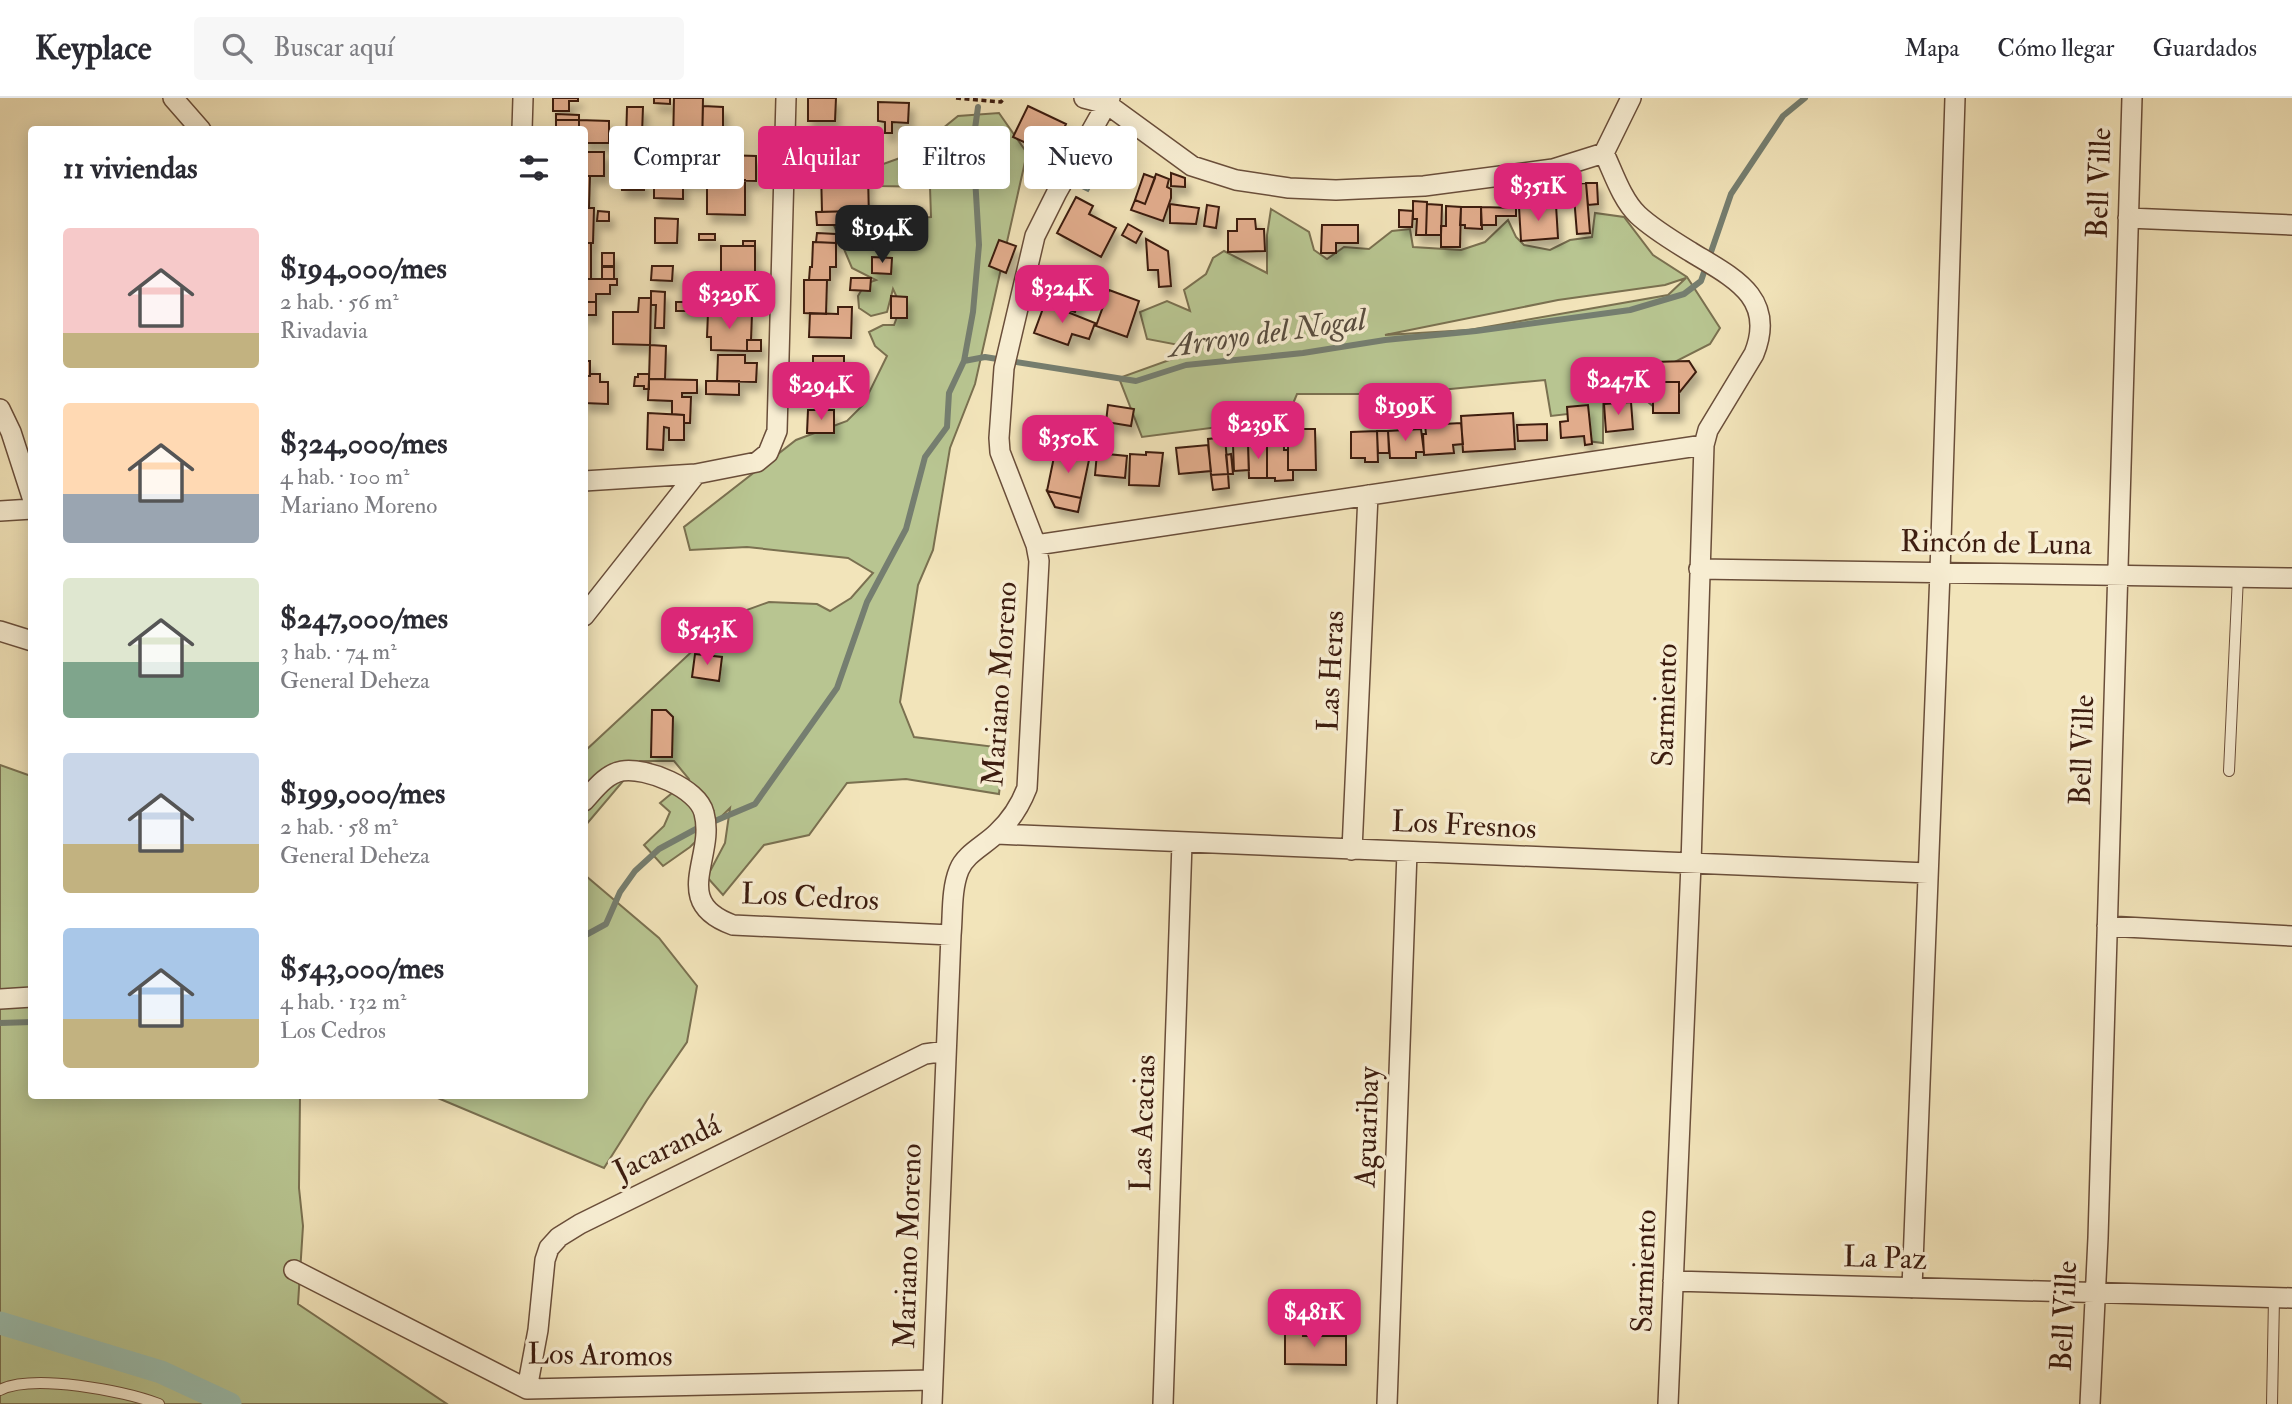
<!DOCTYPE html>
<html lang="es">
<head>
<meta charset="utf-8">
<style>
	:root { --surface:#fff; --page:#f7f7f7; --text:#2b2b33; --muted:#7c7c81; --line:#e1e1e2; --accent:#db2777 }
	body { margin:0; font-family:"IM FELL Double Pica",serif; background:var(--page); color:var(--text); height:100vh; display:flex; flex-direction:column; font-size:26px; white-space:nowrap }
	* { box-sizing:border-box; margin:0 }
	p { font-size:23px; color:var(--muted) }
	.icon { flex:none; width:38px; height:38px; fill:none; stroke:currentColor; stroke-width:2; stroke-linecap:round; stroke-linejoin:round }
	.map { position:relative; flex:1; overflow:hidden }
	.panel { position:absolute; left:28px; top:28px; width:560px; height:973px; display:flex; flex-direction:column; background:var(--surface); border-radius:7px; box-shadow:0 4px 18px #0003 }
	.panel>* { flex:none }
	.banner { position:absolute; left:609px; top:28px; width:665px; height:63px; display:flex; gap:14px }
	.price { position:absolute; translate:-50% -60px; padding:0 16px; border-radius:14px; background:var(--accent); color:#fff; font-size:23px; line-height:46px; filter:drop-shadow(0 2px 4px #0008) }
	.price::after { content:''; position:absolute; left:50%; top:42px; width:21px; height:16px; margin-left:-10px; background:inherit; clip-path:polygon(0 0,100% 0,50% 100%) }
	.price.active { background:#222; color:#fff }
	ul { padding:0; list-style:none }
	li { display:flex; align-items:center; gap:21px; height:175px; padding:0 35px }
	li span { display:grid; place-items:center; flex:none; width:196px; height:140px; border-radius:7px; color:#555 }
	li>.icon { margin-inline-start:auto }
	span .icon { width:84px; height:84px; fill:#fffc; stroke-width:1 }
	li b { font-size:30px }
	h2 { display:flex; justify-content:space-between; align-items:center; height:84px; padding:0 35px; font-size:30px }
	.chip { padding:0 24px; border-radius:7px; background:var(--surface); box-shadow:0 4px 18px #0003; font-size:24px; line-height:63px }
	.chip.active { background:var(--accent); color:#fff }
	header { display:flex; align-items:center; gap:42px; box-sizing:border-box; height:98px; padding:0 35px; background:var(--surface); border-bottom:2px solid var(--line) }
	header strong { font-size:33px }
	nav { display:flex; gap:38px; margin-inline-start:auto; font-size:24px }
	.search { width:490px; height:63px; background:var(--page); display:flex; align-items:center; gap:18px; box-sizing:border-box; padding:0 24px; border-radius:7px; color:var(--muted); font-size:26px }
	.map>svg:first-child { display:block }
</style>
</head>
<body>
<header>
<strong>Keyplace</strong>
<div class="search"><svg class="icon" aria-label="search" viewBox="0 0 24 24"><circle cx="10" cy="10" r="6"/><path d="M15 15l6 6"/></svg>Buscar aquí</div>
<nav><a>Mapa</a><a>Cómo llegar</a><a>Guardados</a></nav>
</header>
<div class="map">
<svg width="2292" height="1306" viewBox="0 0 2292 1306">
	<defs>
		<filter id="shadow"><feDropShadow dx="4.5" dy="8" stdDeviation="3.5" flood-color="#0004"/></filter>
	</defs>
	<rect width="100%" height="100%" fill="#f2e4ba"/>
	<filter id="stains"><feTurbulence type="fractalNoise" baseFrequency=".00286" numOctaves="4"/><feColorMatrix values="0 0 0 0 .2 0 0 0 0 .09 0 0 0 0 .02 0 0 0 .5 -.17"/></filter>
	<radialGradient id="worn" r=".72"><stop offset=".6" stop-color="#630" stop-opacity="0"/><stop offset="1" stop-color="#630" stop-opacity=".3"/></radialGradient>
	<path fill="#b8c591" stroke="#7a7050" stroke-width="2" fill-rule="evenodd" d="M999 15 1027 55 975 286 950 350 933 452 918 487 900 604 914 639 1004 650 999 696 906 681 847 685 809 737 764 747 723 797 707 779 725 745 730 710 690 749 663 768 644 747 664 728 670 714 660 705 689 681 674 663H640L585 728V653L730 518 769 504 817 506 830 513 851 500 873 475 848 460 747 449 690 452 684 429 796 342 847 323 863 307 887 258 875 248 869 234 883 227H894L901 208 893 191 887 214 871 218 859 210 858 198 865 186 876 182 852 170 833 125 931 119 930 89 880 88 872 70 911 56 958 18Z
		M1271 111 1309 134 1314 152 1327 161 1344 149 1369 151 1392 133 1410 131 1413 149 1461 152 1485 144 1508 122 1516 139 1524 147 1550 152 1570 142 1592 139 1595 115 1624 119 1653 157 1687 179 1720 230 1710 246 1649 277 1654 309 1637 295 1603 304V345L1587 343 1576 315 1551 318 1545 282 1398 296H1297L1287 320 1142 339 1119 280 1200 251 1147 241 1140 214 1167 203 1190 213 1184 192 1206 176 1213 160 1224 153 1267 175V137ZM1686 180 1668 197 1469 232 1385 237 1558 202 1665 187Z
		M0 667 31 678 32 998H300L299 1090 303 1128 298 1206 447 1306H0Z
		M585 770 586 778 659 840 697 888 687 944 647 1002 604 1070 433 998H584Z"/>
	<path fill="#9bbfb0" stroke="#757e70" stroke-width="2" d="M1092 67 1100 72 1088 93 1080 89Z"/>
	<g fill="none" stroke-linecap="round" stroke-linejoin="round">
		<path stroke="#757e70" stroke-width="6" d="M964 263 973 214 979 147 973 45 978 9
			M584 838 606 826 620 794 635 773 659 751 696 731 755 706 837 590 867 504 906 431 925 359 947 329 949 295 964 263 985 259 1136 283 1186 267 1303 255 1385 242 1476 233 1630 212 1684 196 1701 183 1731 96 1783 18 1805 0
			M0 925 32 924"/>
		<path stroke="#9bbfb0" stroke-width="23" d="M0 1225 161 1274 230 1306"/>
	</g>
	<path fill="#e1ac8c" stroke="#3c1c0f" stroke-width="2" filter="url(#shadow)" d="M553 0H578V3H569V13H553Z
		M654 0H670V6L654 5Z
		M674 0H703L702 48 673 47Z
		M808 0H836L835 23H808Z
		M878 4 909 5 908 25 892 24V35H885V24L878 23Z
		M703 8 723 9V48H702Z
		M1028 8 1066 26 1052 57 1013 39Z
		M627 9H643L642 36H649L648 46H626Z
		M556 16 579 17V22H556Z
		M556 22H579V32H556Z
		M579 22 609 23V45H584V32H579Z
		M837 36H861V57H853V63L808 62V51L817 52V48L837 49Z
		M655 47 704 48 703 83 654 82Z
		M584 54H604V78H584Z
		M724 57 756 58V83L723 82Z
		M818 62 853 63V72H818Z
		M821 72H853V77H868L869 121H855V113L822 114Z
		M1171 75 1185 80V89L1171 88Z
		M1144 76 1155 80 1145 106 1135 102Z
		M1156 76 1169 81 1167 89 1171 91V100L1163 123 1131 112 1135 102 1145 106Z
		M584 78H590L589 110H584Z
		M622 80H644V92H622Z
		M654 82H683V101L654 100Z
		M707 82H745V117L707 116Z
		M1586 85 1590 135 1577 136 1573 86Z
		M1586 85H1597L1598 106 1588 107Z
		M1076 99 1093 108 1089 116 1116 130 1101 159 1057 135Z
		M1413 103 1427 104 1426 137H1416L1417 121H1413Z
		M1170 106 1199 110 1196 126 1170 125Z
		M1427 106 1442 107 1441 137H1426Z
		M1207 107 1219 109 1216 130 1204 128Z
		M1556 107 1558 140 1521 143 1519 109Z
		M1446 108 1461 109 1460 149H1441V128H1446Z
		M1461 109H1481L1482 131 1465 130V127H1460Z
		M1481 109 1516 110V118H1496V127H1481Z
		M584 110H594L593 145H584Z
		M1399 112 1413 113 1412 129H1399Z
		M598 113 609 114V123H597Z
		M855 113V127H817L816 114Z
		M655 120 678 121 677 145H655Z
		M1237 121H1255L1256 131H1264L1265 153 1228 154V133H1237Z
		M1128 126 1142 134 1136 145 1122 137Z
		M1322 127H1358V145H1336V155H1321Z
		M817 135 836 136V145L816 144Z
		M699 136H715V142H699Z
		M1146 141 1168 153 1171 188 1159 189 1158 172H1148Z
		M999 142 1016 148 1006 175 989 168Z
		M743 143H755V148H743Z
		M813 144 836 145V169H830V182H809L810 169H812Z
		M584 145H591V181H584Z
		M721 148H755V185L721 184Z
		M602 155H614V168H602Z
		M872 159 892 160 891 176 872 175Z
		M652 168H673L672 183 651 182Z
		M602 169H614V181H602Z
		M1052 172 1085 184 1075 214 1041 202Z
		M851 180H871L870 193 850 192Z
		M584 181H617V187H610V196H596V204H584Z
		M804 182H827L826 216 804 215Z
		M686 184H713L712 213H676V204H686Z
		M1038 187 1046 189 1041 202 1033 200Z
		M1109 192 1139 203 1127 239 1096 228Z
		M651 193 665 194 664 230H655L656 207H651Z
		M891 198 907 199V220H891Z
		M639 200H651L650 247 613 246V214H638Z
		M584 204H596V217H584Z
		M1045 205 1095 225 1089 241 1072 236 1068 247 1034 235Z
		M838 209H852L851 240 809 239 810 215 838 216Z
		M708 215 752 216 751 242H747V253L711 252V239H707Z
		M747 242H761V253H747Z
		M650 247 666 248 665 281H649Z
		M718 257H745V265H757L756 284 717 283Z
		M813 258H844V272L813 273Z
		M584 263H590V278H584Z
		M1689 263 1696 274 1679 295V284H1653L1642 276 1652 264Z
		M844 272V296H804V273Z
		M590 276H600V284H608V306L584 305V278H590Z
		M638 276H649V291H644V288H634L635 279H638Z
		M649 281 697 282V295H682V299H691L690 325H684V317L672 316V303L648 302Z
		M706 283H739V297L706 296Z
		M1653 284H1679V315H1653Z
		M1631 304 1633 331 1606 334 1604 306Z
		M1108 307 1134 311 1131 328 1106 324Z
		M1422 307H1436V319H1422Z
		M1588 307 1592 346 1585 347 1584 338 1561 340 1560 324 1568 323 1567 309Z
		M808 312H834V335H807Z
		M648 315 684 317V342H669V330L664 329 663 352 647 351Z
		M1513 315 1515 351 1463 354 1461 318Z
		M1461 325 1463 346 1453 347 1454 355 1424 357 1423 336H1426L1425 327Z
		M1547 326V342L1518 343 1517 327Z
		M1288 331H1315L1316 372H1288Z
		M1421 331 1424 354H1416V360H1390L1388 333Z
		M1377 333H1388L1389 355H1378Z
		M1377 333 1378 364H1365V360H1351V334Z
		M1225 339 1228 376 1211 377 1208 341Z
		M1248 346H1267V380H1249Z
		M1248 346 1249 372 1234 373 1233 347Z
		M1267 346H1284V352H1288V372H1293V382L1275 383V380H1267Z
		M1208 347 1211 373 1179 376 1176 350Z
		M1055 354 1089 362 1081 400 1047 393Z
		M1146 354 1163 355 1159 388 1129 387 1130 356 1146 357Z
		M1097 355 1127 358 1125 380 1095 377Z
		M1231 356 1233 376H1228L1226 357Z
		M1228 376 1229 390 1213 392 1211 377Z
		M1047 393 1081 400 1078 414 1055 409Z
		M695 556 722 559 719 583 692 579Z
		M652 612H666L673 619 672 659H651Z
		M1285 1230H1303V1238H1346V1267L1285 1266Z"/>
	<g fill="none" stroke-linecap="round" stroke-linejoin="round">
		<g stroke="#6a4e3a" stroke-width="12">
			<path id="lane" d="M2229 673 2238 478
				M0 1292C33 1275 124 1293 159 1306
				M2272 1306 2274 1200"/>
		</g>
		<g stroke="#6a4e3a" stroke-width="22">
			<path id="street" d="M173 0 201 32
				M1084 0 1107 6 1192 68 1236 82 1289 90 1336 92 1424 88 1553 71 1604 55
				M522 32 523 0
				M1604 55C1613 74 1622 102 1638 117 1653 131 1673 143 1691 154 1732 179 1777 199 1754 256L1708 332 1704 347 1691 766 1668 1306
				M1604 55 1631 0
				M2128 120 2292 127
				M0 311 11 334 32 399
				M584 383 696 376 757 364 768 355 777 333 786 0
				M0 413 32 411
				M1036 447 1704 347
				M1699 471 2292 480
				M584 518 696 376
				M0 533 32 543
				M584 703C595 691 606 676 622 673 646 669 698 690 704 715 716 759 669 804 733 827L951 837
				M997 736 1928 775
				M1352 752 1368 397
				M2107 828 2292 838
				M0 901 32 899
				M294 1172 527 1291 932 1282
				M1673 1183 2292 1200
				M1912 1190 1940 474 1955 0
				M527 1291 538 1232 545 1162 549 1150 559 1139 580 1126 925 956 946 953
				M932 1306 951 837C953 816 951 792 959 772 965 756 985 747 997 735 1011 722 1020 708 1027 690L1039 463 1036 447 1000 354 999 340 1004 270 1035 138 1057 94 1110 0
				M1163 1306 1182 745
				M1387 1306 1407 754
				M2090 1306 2098 1140 2132 0"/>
		</g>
		<path stroke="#3c1c0f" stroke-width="3.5" stroke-dasharray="5 3.5" stroke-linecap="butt" d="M956 0 1001 4 1004 0"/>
		<use href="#lane" stroke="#f7edd2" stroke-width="10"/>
		<use href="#street" stroke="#f7edd2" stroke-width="19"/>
	</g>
	<g text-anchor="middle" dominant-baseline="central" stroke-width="7" stroke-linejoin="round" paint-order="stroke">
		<g font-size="30" fill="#3c1c0f" stroke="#f7edd2">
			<text transform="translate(2099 85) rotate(-88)">Bell Ville</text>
			<text transform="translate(1996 445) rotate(1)">Rincón de Luna</text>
			<text transform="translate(1331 573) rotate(-87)">Las Heras</text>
			<text transform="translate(1000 586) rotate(-86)">Mariano Moreno</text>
			<text transform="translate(1665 607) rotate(-88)">Sarmiento</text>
			<text transform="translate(2082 652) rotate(-88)">Bell Ville</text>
			<text transform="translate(1464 727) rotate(3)">Los Fresnos</text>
			<text transform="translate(810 799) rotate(3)">Los Cedros</text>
			<text transform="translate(1143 1025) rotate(-88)">Las Acacias</text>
			<text transform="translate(1367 1029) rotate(-88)">Aguaribay</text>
			<text transform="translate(667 1050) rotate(-26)">Jacarandá</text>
			<text transform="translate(908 1148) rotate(-88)">Mariano Moreno</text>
			<text transform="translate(1885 1160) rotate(2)">La Paz</text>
			<text transform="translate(1644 1173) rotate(-88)">Sarmiento</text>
			<text transform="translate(2064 1218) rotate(-87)">Bell Ville</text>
			<text transform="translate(600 1257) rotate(1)">Los Aromos</text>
		</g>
		<g font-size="32" font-style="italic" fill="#584d3f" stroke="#f7edd2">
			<text transform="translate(1267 235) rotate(-8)">Arroyo del Nogal</text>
		</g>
	</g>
	<rect width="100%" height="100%" filter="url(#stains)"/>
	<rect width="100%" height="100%" fill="url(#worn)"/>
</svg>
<b class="price" style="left:1538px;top:125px">$351K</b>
<b class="price active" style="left:882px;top:167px">$194K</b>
<b class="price" style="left:1062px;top:227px">$324K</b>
<b class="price" style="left:729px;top:233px">$329K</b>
<b class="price" style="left:1618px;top:319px">$247K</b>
<b class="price" style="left:821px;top:324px">$294K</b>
<b class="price" style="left:1405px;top:345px">$199K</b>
<b class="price" style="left:1258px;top:363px">$239K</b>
<b class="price" style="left:1068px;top:377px">$350K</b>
<b class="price" style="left:707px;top:569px">$543K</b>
<b class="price" style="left:1314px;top:1251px">$481K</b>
<div class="banner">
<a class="chip">Comprar</a>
<a class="chip active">Alquilar</a>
<a class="chip">Filtros</a>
<a class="chip">Nuevo</a>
</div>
<section class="panel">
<h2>11 viviendas<svg class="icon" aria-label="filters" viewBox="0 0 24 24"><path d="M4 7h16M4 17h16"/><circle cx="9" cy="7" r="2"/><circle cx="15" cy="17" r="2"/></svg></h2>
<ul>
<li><span style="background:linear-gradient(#f6c9c9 75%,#c2b280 0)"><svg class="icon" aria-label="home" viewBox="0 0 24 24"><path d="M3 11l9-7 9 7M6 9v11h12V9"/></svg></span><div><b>$194,000/mes</b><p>2 hab. · 56 m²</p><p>Rivadavia</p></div></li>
<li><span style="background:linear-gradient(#ffd9b3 65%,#9aa5b1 0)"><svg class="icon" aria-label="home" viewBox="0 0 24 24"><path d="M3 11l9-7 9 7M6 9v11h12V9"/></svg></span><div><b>$324,000/mes</b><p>4 hab. · 100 m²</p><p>Mariano Moreno</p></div></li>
<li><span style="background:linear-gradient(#dfe7d0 60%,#7fa58c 0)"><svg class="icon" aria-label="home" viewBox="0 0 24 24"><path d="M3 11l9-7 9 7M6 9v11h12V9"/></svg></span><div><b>$247,000/mes</b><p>3 hab. · 74 m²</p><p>General Deheza</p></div></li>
<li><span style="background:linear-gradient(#c9d6e8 65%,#c2b280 0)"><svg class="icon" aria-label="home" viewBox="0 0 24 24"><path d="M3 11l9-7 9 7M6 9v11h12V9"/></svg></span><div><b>$199,000/mes</b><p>2 hab. · 58 m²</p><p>General Deheza</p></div></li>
<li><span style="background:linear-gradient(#a9c7e8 65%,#c2b280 0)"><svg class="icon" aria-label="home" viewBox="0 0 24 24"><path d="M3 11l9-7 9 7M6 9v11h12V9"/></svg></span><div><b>$543,000/mes</b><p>4 hab. · 132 m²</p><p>Los Cedros</p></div></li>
</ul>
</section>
</div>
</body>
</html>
